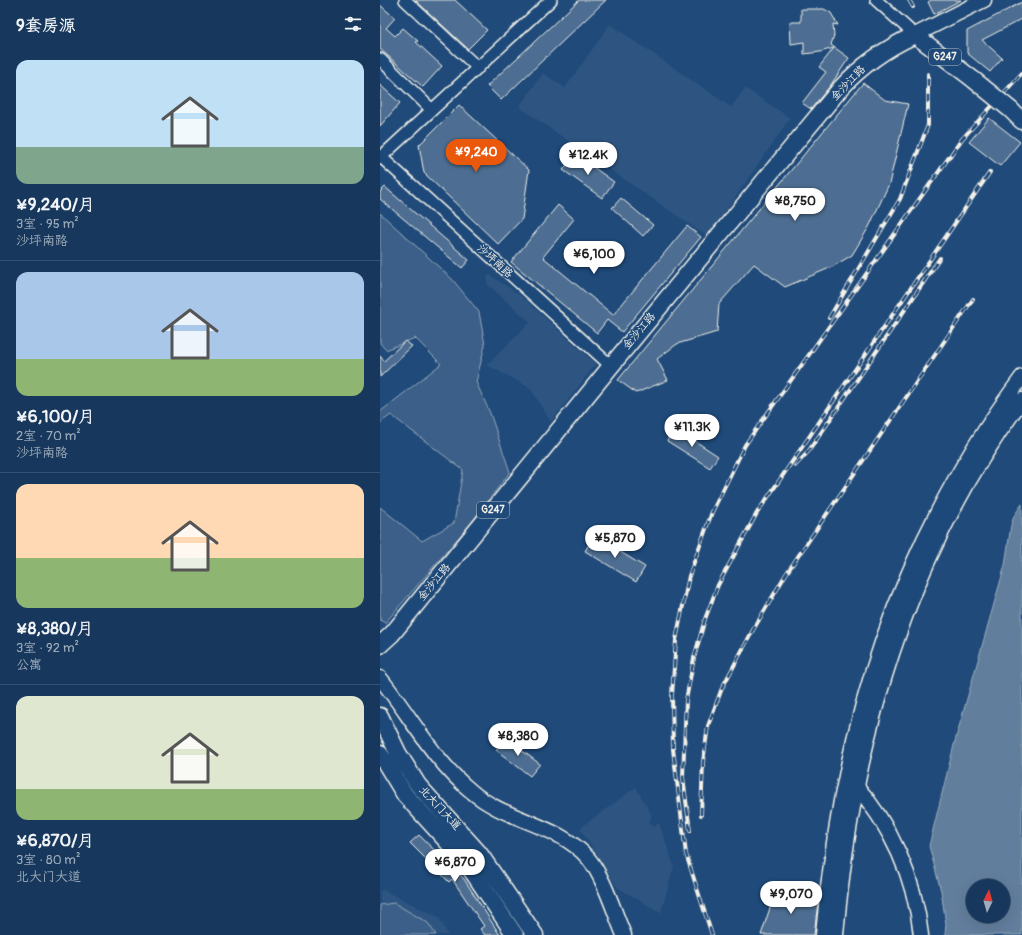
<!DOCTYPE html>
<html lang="zh">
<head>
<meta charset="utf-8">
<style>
	:root { --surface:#17385c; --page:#244365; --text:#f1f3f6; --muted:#9eacbb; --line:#365272; --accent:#ea580c }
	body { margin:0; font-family:Pangolin,"LXGW WenKai TC",sans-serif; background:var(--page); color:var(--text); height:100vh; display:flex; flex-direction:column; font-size:15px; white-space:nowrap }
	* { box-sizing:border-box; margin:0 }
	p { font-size:13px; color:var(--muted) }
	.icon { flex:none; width:22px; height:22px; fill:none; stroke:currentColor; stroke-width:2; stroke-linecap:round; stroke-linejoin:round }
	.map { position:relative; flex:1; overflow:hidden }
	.panel { display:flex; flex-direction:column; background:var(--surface); width:380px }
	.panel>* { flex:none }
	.needle { width:26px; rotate:5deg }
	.buttons { position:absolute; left:586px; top:879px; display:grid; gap:8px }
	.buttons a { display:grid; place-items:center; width:44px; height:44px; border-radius:50%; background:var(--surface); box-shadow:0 4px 16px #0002,0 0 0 1px var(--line); font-size:20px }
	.price { position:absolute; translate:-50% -34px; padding:0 9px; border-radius:14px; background:#fff; color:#222; font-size:13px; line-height:26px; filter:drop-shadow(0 1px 2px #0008) }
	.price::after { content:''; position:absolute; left:50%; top:24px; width:12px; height:9px; margin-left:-6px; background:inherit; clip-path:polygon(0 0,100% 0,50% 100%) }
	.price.active { background:var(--accent); color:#fff }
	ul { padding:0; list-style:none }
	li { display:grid; align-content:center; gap:8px; height:212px; padding:0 16px }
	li+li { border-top:1px solid var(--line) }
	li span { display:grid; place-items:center; height:124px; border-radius:12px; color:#555 }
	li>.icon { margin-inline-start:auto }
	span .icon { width:72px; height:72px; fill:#fffc; stroke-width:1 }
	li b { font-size:17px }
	h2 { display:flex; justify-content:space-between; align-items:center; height:48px; padding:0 16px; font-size:17px }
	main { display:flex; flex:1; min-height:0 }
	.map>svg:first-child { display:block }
</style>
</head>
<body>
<main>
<section class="panel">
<h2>9套房源<svg class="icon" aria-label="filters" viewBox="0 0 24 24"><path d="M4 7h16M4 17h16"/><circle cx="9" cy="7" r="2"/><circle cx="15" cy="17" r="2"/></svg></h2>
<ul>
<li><span style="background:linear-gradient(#bfe0f5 70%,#7fa58c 0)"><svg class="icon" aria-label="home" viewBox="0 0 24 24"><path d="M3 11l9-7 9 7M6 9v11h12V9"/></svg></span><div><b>¥9,240/月</b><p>3室 · 95 m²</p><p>沙坪南路</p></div></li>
<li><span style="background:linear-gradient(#a9c7e8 70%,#8fb573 0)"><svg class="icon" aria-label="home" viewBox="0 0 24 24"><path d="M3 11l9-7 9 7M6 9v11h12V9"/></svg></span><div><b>¥6,100/月</b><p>2室 · 70 m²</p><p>沙坪南路</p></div></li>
<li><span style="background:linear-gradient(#ffd9b3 60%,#8fb573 0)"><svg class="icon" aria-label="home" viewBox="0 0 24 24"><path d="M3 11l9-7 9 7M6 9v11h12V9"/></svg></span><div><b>¥8,380/月</b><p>3室 · 92 m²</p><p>公寓</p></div></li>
<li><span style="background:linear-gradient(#dfe7d0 75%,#8fb573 0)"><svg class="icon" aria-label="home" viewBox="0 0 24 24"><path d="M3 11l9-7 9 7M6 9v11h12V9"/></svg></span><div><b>¥6,870/月</b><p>3室 · 80 m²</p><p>北大门大道</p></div></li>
</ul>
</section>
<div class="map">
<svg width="642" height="935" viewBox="0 0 642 935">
	<rect width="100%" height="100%" fill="#1f4a7a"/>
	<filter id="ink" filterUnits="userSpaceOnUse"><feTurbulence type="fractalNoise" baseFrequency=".025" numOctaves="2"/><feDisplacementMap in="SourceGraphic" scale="8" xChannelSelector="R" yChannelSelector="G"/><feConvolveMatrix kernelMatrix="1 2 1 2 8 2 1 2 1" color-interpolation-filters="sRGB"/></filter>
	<g filter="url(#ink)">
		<path fill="#2d5581" d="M230 24 351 107 365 88 410 118 328 237 139 107 163 73 185 88Z
			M108 274 140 295 216 364 171 422 150 388 107 365 150 322 107 284Z
			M256 787 272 816 269 821 274 827 279 823 294 866 281 913 237 887 200 828Z
			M3 890 59 917 68 935H0V891Z"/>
		<path fill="#3a5f88" stroke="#97a8b8" d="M0 213 72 279 99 312 105 345 96 382 110 413 130 472 91 523 5 623 0 620V507L42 541 74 523 83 470 11 415 0 423V412L61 364 35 338 6 350 0 343Z
			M14 903 48 923 56 935H0V905Z"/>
		<path fill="#627e9d" stroke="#9cacbb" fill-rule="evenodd" d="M642 504V935H565L566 924 561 891 549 846 575 741 625 565 631 525 634 516ZM593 886H623V916H593Z"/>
		<path fill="#4d6e92" stroke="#f4f1e8" d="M35 0H75L107 30 88 49Z
			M199 0H226L121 100 107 86Z
			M551 0H581L554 14 548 2Z
			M642 2V19L602 40 622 58 610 72 587 53V31Z
			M0 5 15 18 6 28 15 36 23 28 38 41 36 42 62 66 43 87 0 49Z
			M421 9H444L451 13 458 25 453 24 454 35 451 45 469 58 450 86 431 109 422 103 446 72 439 67 454 48 440 52 424 54V42L411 44 410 22H421Z
			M483 83 505 100 528 104 509 184 489 227 472 255 452 267 405 287 374 264 339 304 337 332 297 344 277 359 288 380 256 393 238 380Z
			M0 85 20 103 0 126Z
			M79 105 149 170 142 219 118 244 44 173 39 145Z
			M609 118 640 142 620 166 589 142Z
			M195 154 234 182 222 198 183 170Z
			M5 187 89 260 82 268 0 199V192Z
			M241 198 273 225 263 236 232 208Z
			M178 205 194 219 163 257 233 315 307 226 321 237 242 332 227 320 217 333 131 262Z
			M25 341 32 346 0 377V356L4 361Z
			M295 428 338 456 330 468 287 441Z
			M214 536 265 567 256 582 205 551Z
			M125 738 160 764 150 776 116 750Z
			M39 835 84 879 120 935H105L100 929 104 926 72 879 69 882 30 843Z
			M397 887 438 902 434 935H381Z"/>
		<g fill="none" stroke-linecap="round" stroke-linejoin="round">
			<g stroke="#f4f1e8" stroke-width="14">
				<path id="minor" d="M25 0 98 68
					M496 0 535 35
					M0 59 52 110
					M0 156 231 366
					M0 158 171 0"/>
			</g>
			<g stroke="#f4f1e8" stroke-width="17">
				<path id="major" d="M535 35 604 0
					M0 678C30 715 53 760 91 791 125 821 179 824 208 858 224 877 234 912 244 935
					M473 782C511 825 535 878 541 935
					M443 935C461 728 517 545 642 377
					M456 935C472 744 527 555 642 400"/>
			</g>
			<g stroke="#f4f1e8" stroke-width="19">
				<path id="highway" d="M631 110 642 121
					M0 645 12 634 231 366 460 89C481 66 506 48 535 35L594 80
					M0 716 18 753 38 785 99 853 155 935
					M0 754 25 795 86 862 135 935"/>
			</g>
			<use href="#minor" stroke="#1f4a7a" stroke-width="11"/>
			<use href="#major" stroke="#1f4a7a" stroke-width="14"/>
			<use href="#highway" stroke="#1f4a7a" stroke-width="16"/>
			<g stroke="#f4f1e8" stroke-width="4">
				<path id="rail" d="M529 0 533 7
					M449 318 520 199 548 125V74
					M415 466 428 452 560 258
					M321 815 323 762 328 726 342 688 373 630 406 574 593 299
					M310 831 303 777 306 700 314 658 325 619 338 585 377 513 610 172
					M332 935 306 854 293 749 292 695 296 640 309 576 332 512 365 445 582 139 642 73"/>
			</g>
			<use href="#rail" stroke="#1f4a7a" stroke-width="2.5" stroke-dasharray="8" stroke-linecap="butt"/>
			<g stroke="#f4f1e8" stroke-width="19" stroke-linecap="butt">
				<path id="highway-bridge" d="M594 80 631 110"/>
			</g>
			<use href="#highway-bridge" stroke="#1f4a7a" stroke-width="16"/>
		</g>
	</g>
	<g text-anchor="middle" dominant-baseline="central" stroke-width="3" stroke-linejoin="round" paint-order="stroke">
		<g fill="#1f4a7a" stroke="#b4bfc7" stroke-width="1">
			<rect x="549" y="49" width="32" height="16" rx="3"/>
			<rect x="97" y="502" width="32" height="16" rx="3"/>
		</g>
		<g font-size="10" font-weight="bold" fill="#f4f1e8">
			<text x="565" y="57">G247</text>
			<text x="113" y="510">G247</text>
		</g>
		<g font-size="11" fill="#f4f1e8" stroke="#1f4a7a">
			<text transform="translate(468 83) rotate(-46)">金沙江路</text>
			<text transform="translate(115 261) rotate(42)">沙坪南路</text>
			<text transform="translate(259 331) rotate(-50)">金沙江路</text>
			<text transform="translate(54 582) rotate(-51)">金沙江路</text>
			<text transform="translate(60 808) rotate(47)">北大门大道</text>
		</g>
	</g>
</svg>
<div class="buttons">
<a><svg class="needle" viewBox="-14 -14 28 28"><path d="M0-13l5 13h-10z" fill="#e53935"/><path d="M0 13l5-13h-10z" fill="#9eacbb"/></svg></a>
</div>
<b class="price active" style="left:96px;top:173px">¥9,240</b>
<b class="price" style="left:208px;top:176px">¥12.4K</b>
<b class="price" style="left:415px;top:222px">¥8,750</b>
<b class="price" style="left:214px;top:275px">¥6,100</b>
<b class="price" style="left:312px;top:448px">¥11.3K</b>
<b class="price" style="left:235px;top:559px">¥5,870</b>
<b class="price" style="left:138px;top:757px">¥8,380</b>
<b class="price" style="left:75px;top:883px">¥6,870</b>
<b class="price" style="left:411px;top:915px">¥9,070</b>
</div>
</main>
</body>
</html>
